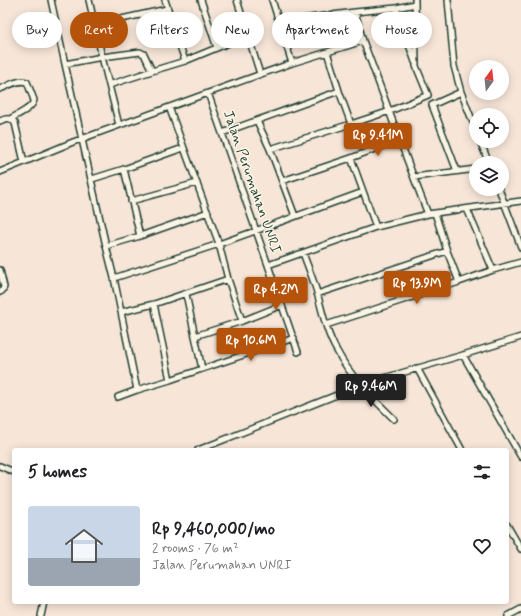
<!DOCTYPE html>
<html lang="en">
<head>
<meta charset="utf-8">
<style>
	:root { --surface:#fff; --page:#f6f6f6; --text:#202124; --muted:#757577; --accent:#b45309 }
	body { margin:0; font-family:Mynerve,sans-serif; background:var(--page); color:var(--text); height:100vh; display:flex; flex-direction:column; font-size:15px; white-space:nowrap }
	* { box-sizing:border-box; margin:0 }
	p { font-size:13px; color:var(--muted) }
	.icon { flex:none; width:22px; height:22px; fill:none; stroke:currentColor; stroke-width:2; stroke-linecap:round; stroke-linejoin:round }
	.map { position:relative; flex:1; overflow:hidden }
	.panel { position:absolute; left:12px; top:448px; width:497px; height:156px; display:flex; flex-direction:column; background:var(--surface); border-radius:4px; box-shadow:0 2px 10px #0003 }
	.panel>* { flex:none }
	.hud { position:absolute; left:12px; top:12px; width:497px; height:36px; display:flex; gap:8px }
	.needle { width:26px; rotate:15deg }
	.fabs { position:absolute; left:469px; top:60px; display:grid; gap:8px }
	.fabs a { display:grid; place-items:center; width:40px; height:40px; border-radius:50%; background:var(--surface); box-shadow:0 2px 10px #0003; font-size:20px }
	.price { position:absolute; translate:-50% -34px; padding:0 9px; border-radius:4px; background:var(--accent); color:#fff; font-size:13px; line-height:26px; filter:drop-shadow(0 1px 2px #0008) }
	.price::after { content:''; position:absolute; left:50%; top:24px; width:12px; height:9px; margin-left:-6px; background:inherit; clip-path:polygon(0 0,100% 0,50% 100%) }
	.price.selected { background:#222; color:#fff }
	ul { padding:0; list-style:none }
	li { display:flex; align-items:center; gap:12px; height:100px; padding:0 16px }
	li span { display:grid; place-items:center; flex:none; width:112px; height:80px; border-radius:4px; color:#555 }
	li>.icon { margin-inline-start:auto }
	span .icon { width:48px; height:48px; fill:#fffc; stroke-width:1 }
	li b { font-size:17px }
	h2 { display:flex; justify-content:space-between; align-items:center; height:48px; padding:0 16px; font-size:17px }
	.tag { padding:0 14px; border-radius:18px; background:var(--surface); box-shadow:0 2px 10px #0003; font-size:14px; line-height:36px }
	.tag.selected { background:var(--accent); color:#fff }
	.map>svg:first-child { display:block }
</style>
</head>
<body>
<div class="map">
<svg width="521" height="616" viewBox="0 0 521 616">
	<rect width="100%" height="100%" fill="#f7e6d8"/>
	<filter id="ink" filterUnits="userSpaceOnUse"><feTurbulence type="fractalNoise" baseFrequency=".025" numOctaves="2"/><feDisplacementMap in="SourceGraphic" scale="8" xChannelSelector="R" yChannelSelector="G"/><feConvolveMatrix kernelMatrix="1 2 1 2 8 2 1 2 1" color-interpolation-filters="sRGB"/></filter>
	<g filter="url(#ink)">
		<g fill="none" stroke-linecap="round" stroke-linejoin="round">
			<g stroke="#1f3d34" stroke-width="8">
				<path id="minor" d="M51 0 65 64
					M89 0 102 57 119 125
					M201 0 217 48
					M237 0 260 74
					M272 0 292 63
					M448 0 454 66 461 92 476 130
					M396 8 415 4
					M355 12 396 8 415 62
					M279 22 355 12 363 41
					M94 25 167 9
					M327 52 339 91
					M185 61 248 35
					M152 71 185 61 165 0
					M109 85 152 71 144 54 140 52 102 57 65 64 106 246 140 236 124 169
					M0 89C8 86 18 79 27 82L34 100C32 109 18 114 10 119
					M208 93 292 63 363 41C385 98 405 157 428 214
					M169 107 219 244 363 192
					M0 121C6 118 11 117 15 123L24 162
					M257 121 270 149 295 216
					M222 133 339 91 351 124 390 111 428 95 416 66 415 0
					M480 141 489 163
					M270 149 351 124
					M351 158 399 140
					M457 171 432 105 461 92
					M0 172 73 142 208 93 268 265 376 227 428 214 521 201
					M414 177 476 169
					M92 179 124 169 183 148
					M282 181 351 158 376 227
					M499 189 521 247
					M131 201 197 183
					M467 209 493 270
					M140 236 208 212
					M106 246 114 278 219 244 228 279 242 321 282 305
					M303 253C308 267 314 281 318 296 323 315 327 334 337 351 351 378 373 398 394 419
					M268 265 298 352
					M0 270 4 287 2 291 0 292
					M114 278 121 312 154 304 228 279
					M459 282 493 270 521 262
					M186 294 195 336 242 321
					M317 294 447 251 435 213
					M326 325 459 282 447 251
					M463 355 521 457
					M417 368 462 450
					M202 369 294 338
					M170 380 202 369 195 336
					M137 390 170 380 154 304
					M118 397 137 390 121 312
					M198 450 367 383 463 355 521 337
					M0 466 14 472
					M507 525 521 549
					M41 616 44 602
					M508 616 521 609"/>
			</g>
			<use href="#minor" stroke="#fcf5e5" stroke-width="5"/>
		</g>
	</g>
	<g text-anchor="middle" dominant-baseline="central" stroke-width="3" stroke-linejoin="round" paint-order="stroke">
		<g font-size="14" fill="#1f3d34" stroke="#fcf5e5">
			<text transform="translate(252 182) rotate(71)">Jalan Perumahan UNRI</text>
		</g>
	</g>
</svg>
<div class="fabs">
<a><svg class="needle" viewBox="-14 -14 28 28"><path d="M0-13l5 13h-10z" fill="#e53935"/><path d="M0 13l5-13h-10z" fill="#757577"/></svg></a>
<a><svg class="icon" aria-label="locate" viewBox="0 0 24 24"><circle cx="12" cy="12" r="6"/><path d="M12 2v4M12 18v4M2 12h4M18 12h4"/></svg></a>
<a><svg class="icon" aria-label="layers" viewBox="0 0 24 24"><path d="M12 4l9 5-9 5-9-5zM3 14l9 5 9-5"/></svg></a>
</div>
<b class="price" style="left:378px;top:157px">Rp 9.41M</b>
<b class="price" style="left:417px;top:305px">Rp 13.9M</b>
<b class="price" style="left:276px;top:311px">Rp 4.2M</b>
<b class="price" style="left:251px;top:362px">Rp 10.6M</b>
<b class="price selected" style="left:371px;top:408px">Rp 9.46M</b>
<div class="hud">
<a class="tag">Buy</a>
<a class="tag selected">Rent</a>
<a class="tag">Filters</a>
<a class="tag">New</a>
<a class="tag">Apartment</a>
<a class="tag">House</a>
</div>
<section class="panel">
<h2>5 homes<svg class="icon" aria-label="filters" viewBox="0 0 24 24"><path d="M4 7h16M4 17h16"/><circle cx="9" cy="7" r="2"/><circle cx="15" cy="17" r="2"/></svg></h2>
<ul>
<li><span style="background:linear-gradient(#c9d6e8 65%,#9aa5b1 0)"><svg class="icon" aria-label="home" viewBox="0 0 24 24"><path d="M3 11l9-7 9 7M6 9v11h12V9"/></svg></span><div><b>Rp 9,460,000/mo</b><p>2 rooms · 76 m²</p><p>Jalan Perumahan UNRI</p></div><svg class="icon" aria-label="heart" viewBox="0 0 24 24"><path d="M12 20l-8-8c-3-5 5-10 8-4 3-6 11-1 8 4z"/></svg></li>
</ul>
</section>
</div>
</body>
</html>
